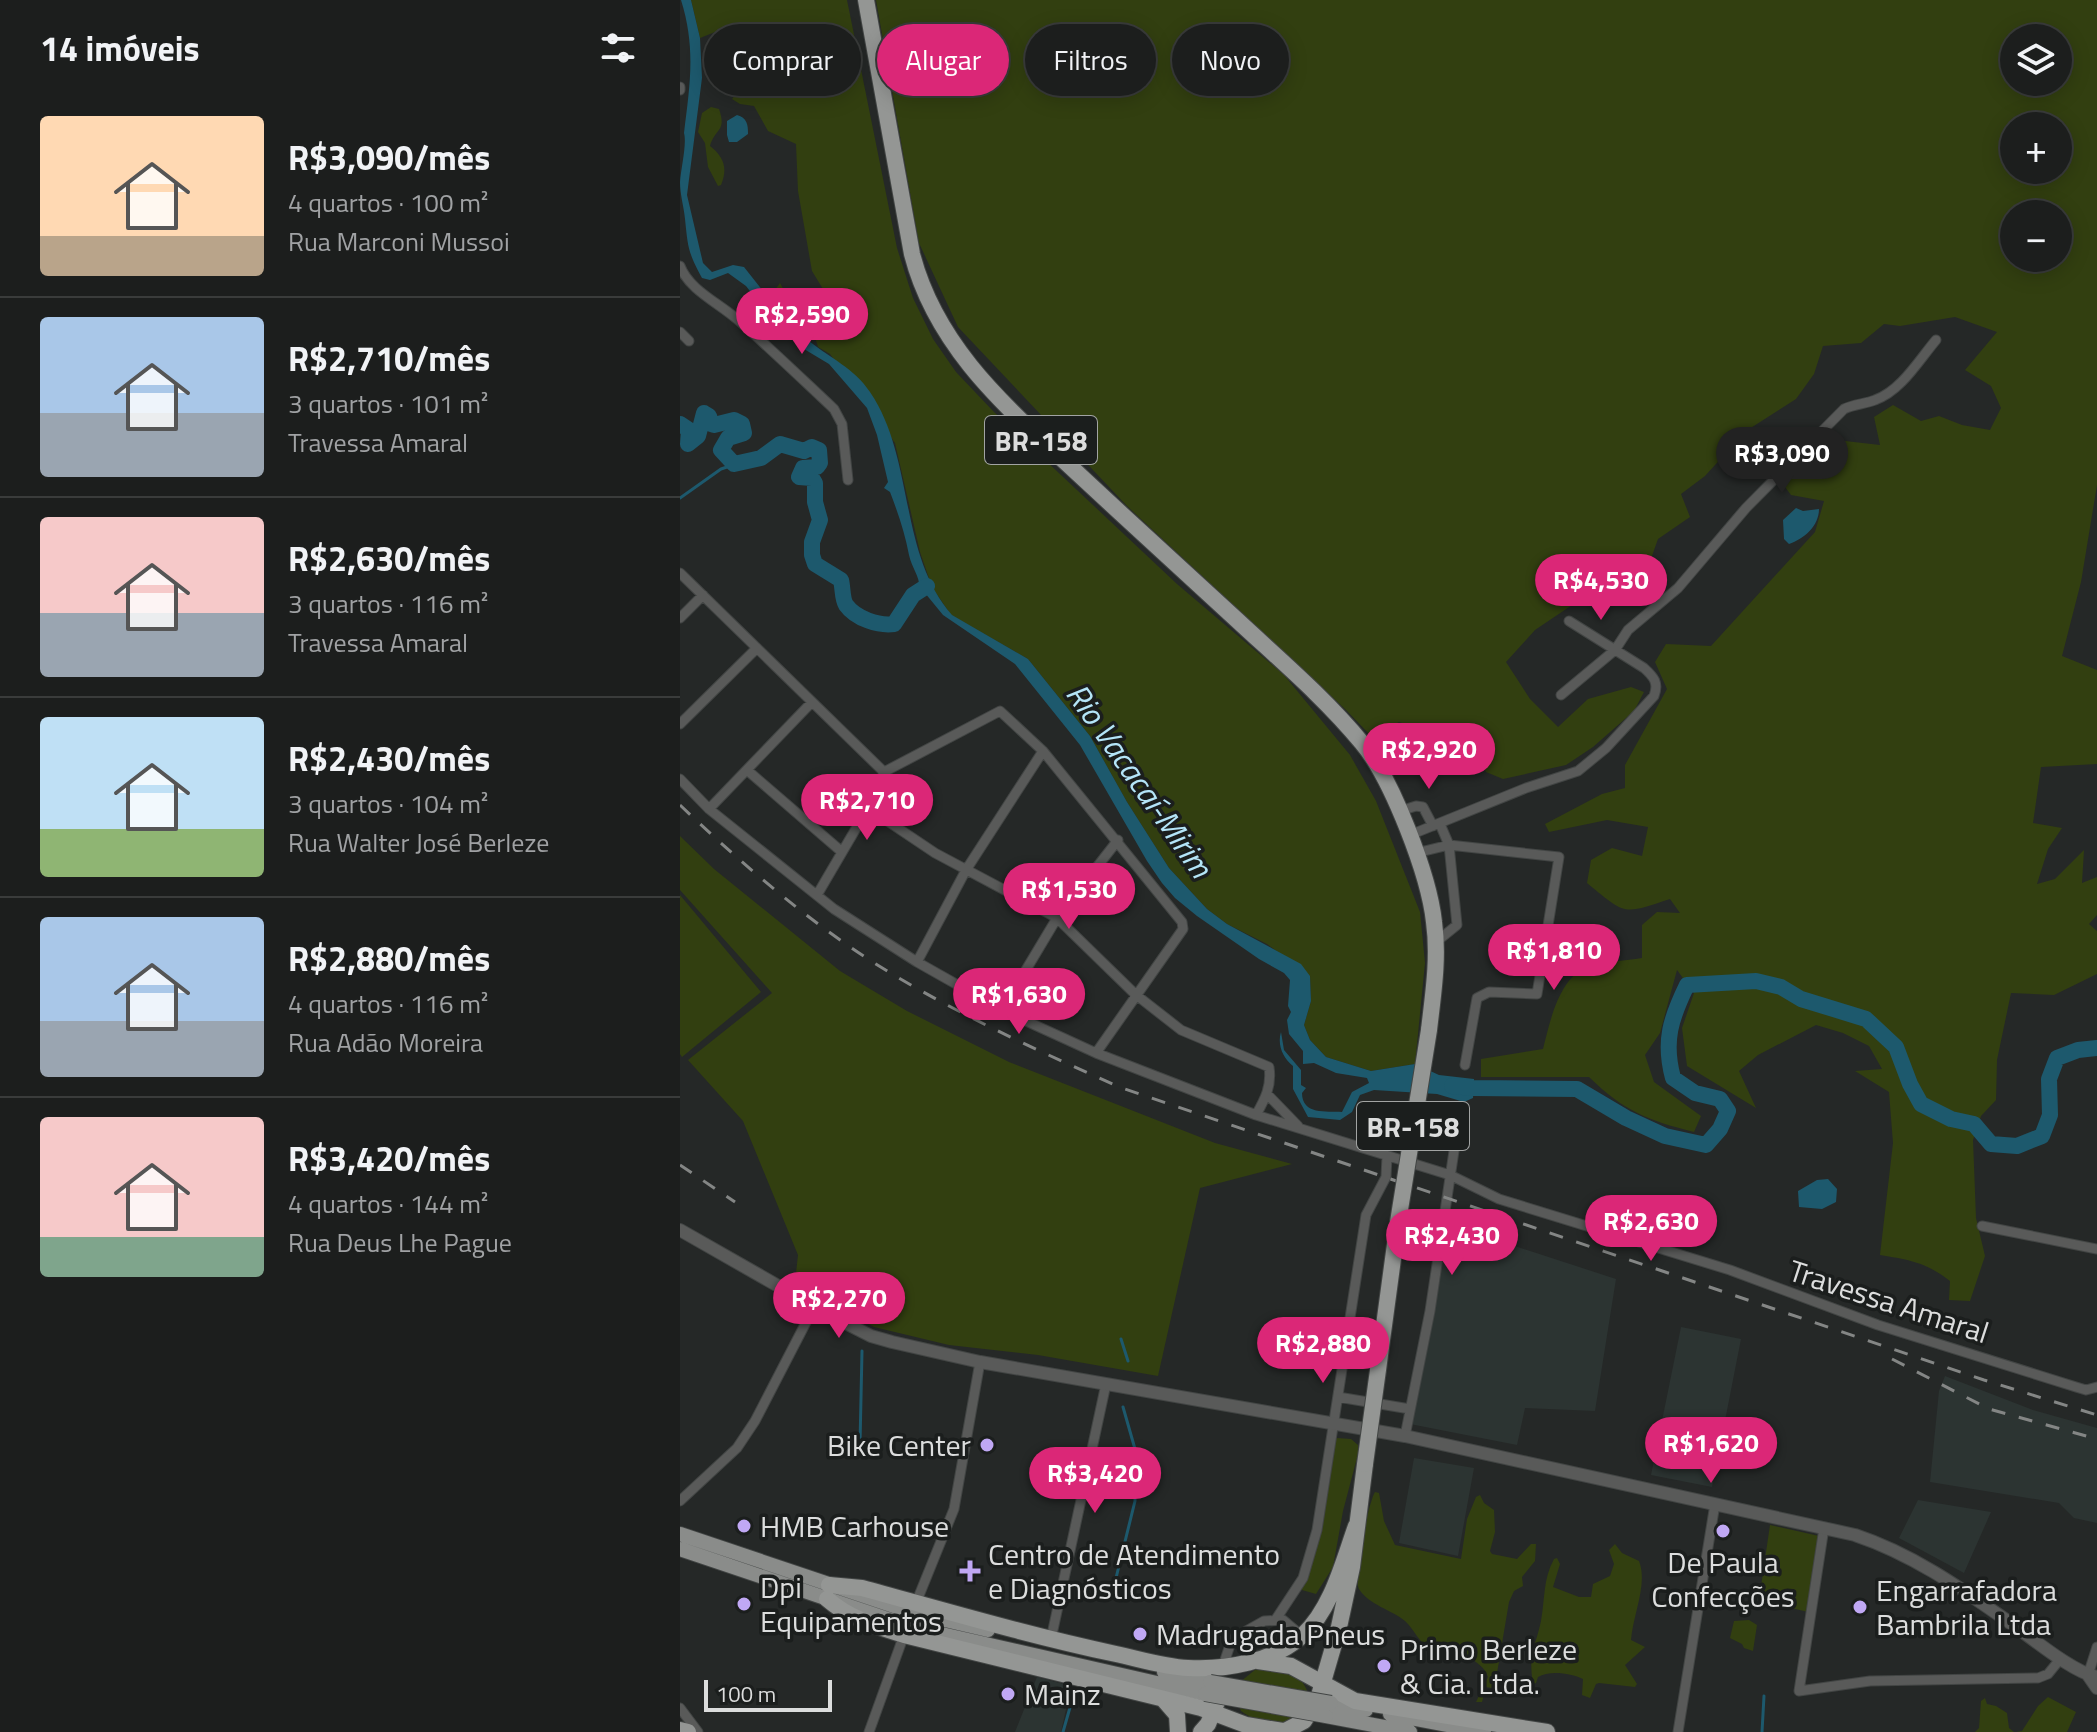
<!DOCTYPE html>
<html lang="pt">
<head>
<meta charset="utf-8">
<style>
	:root { --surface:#1c1e1d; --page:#292b2a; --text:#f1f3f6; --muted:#a0a2a4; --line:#3a3c3b; --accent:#db2777 }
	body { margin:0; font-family:"Titillium Web",sans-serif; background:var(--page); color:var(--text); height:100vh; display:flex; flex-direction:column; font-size:30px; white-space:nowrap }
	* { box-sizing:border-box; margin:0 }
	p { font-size:26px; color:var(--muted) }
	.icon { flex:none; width:44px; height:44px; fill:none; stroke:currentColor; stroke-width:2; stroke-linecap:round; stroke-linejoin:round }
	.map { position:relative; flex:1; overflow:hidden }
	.drawer { display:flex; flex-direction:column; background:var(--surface); width:680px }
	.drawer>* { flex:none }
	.guide { position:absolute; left:24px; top:24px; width:760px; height:72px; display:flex; gap:16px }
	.fabs { position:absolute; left:1320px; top:24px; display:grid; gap:16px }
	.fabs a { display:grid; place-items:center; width:72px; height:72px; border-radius:50%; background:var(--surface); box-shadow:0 4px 20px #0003,0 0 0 2px var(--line); font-size:40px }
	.scale { position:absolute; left:24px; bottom:20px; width:128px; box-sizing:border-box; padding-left:8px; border:4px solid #dcdddd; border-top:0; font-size:22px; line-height:28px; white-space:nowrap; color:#dcdddd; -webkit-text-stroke:6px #1b1e1d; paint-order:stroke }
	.price { position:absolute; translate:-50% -68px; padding:0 18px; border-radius:28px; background:var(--accent); color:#fff; font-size:26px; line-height:52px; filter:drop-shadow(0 2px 4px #0008) }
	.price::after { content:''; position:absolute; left:50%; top:48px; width:24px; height:18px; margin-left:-12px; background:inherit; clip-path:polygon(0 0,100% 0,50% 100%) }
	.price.active { background:#222; color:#fff }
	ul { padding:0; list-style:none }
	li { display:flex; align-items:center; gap:24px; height:200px; padding:0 40px }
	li+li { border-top:2px solid var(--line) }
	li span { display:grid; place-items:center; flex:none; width:224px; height:160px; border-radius:8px; color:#555 }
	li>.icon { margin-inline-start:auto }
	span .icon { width:96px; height:96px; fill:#fffc; stroke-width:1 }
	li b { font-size:34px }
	h2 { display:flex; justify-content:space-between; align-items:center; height:96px; padding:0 40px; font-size:34px }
	.tag { padding:0 28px; border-radius:36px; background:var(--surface); box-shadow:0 4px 20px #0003,0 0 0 2px var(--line); font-size:28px; line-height:72px }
	.tag.active { background:var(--accent); color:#fff }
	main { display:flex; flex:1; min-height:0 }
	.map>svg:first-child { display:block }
</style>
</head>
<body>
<main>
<section class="drawer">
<h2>14 imóveis<svg class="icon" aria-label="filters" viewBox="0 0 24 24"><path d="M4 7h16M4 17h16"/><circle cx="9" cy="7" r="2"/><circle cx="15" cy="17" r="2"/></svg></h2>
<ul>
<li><span style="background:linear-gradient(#ffd9b3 75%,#b9a48a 0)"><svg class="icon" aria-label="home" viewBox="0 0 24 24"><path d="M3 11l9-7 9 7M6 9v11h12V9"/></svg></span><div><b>R$3,090/mês</b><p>4 quartos · 100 m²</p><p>Rua Marconi Mussoi</p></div></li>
<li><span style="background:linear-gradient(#a9c7e8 60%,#9aa5b1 0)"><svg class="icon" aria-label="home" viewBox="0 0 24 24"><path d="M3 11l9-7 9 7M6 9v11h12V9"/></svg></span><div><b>R$2,710/mês</b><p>3 quartos · 101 m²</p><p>Travessa Amaral</p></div></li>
<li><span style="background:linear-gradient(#f6c9c9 60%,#9aa5b1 0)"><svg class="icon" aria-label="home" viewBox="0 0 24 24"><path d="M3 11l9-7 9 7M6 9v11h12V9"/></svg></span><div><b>R$2,630/mês</b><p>3 quartos · 116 m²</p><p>Travessa Amaral</p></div></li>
<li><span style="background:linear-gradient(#bfe0f5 70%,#8fb573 0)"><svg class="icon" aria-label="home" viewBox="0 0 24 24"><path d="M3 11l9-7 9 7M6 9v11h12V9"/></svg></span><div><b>R$2,430/mês</b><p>3 quartos · 104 m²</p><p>Rua Walter José Berleze</p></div></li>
<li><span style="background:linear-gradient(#a9c7e8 65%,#9aa5b1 0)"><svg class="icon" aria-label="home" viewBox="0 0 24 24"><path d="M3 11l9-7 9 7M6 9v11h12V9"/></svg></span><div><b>R$2,880/mês</b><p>4 quartos · 116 m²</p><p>Rua Adão Moreira</p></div></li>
<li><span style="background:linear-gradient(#f6c9c9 75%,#7fa58c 0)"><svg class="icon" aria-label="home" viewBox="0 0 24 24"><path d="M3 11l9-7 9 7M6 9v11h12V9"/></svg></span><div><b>R$3,420/mês</b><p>4 quartos · 144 m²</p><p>Rua Deus Lhe Pague</p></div></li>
</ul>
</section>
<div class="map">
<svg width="1417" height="1732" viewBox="0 0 1417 1732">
	<rect width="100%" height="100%" fill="#252827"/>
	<path fill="#2c3432" d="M767 1224 936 1279 915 1411 845 1408 837 1445 730 1424Z
		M1001 1327 1061 1339 1032 1487 971 1475Z
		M1265 1376 1353 1410 1417 1428V1523L1394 1518 1379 1503 1250 1482 1259 1391Z
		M734 1458 794 1468 778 1556 719 1543Z
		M1238 1500 1311 1512 1284 1573 1219 1538Z
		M357 1677 391 1686 381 1732H335Z"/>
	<path fill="#323f10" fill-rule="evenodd" d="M11 0H167L217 248 233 298 253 339 276 372 314 412 497 584 604 675 670 755 696 801 740 912 745 963 735 1064 691 1071 646 1057 630 1040 624 1025 631 1001 630 976 587 944 547 924 527 909 489 868 447 802 410 736 348 659 271 615 252 587 240 552 215 443 150 354 138 347 133 331 118 314H110L92 294 100 283 109 299 134 309 146 294 132 271 118 191 116 144 88 131 74 106 60 104 52 99 64 85 72 60 53 33 35 32 20 38Z
		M196 0H1417V485L1401 582 1382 656 1417 670V764L1361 767 1353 823 1382 828 1368 849 1357 884 1375 879 1404 850 1402 883 1417 877V915L1409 924 1417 931V974L1374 995 1331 993 1317 1060 1316 1100 1301 1116 1293 1140 1296 1218 1305 1256 1290 1301 1269 1300 1270 1281C1245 1262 1230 1260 1200 1255L1213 1143 1209 1092 1175 1071 1202 1069 1189 1046 1163 1033 1136 1025 1078 1055 1059 1071 1076 1108 1007 1066 1002 1028 1014 993 997 970 980 1033 965 1055 974 1082 1021 1116 1014 1132C967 1120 944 1111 909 1077H801V1059L863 1049C870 1022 879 974 912 965 928 961 945 961 962 958V925L977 912 1000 913 990 899C942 915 946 915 907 883L911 860 932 848 962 856 968 827 927 820 869 832 865 824 922 794 945 788V765L987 689 975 662 986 644 1031 646 1135 532 1144 501 1111 495 1099 479 1130 452 1165 441 1200 445 1194 417 1213 405 1241 421 1259 416 1282 425 1310 430 1321 408 1311 386 1285 370 1317 332 1275 317 1220 326 1204 324 1181 343 1143 346 1134 374 1116 399 1066 431 1025 476 1001 494 1010 517 978 539 967 570 935 558 907 595 855 630 826 662 850 699 878 727 908 699 951 687 964 692 954 711 913 747 886 765 823 779 806 772 781 724 755 736 719 722 694 739 665 709 447 506 278 327 239 243ZM1334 38H1378V82H1334ZM1334 126H1378V170H1334ZM1334 214H1378V258H1334Z
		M31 107 39 109C47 132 35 128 30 146 44 157 48 168 41 185L38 186 28 167 25 143 18 132 22 113Z
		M0 836 34 869 160 971 227 1011 329 1062 535 1143 612 1164 520 1188 478 1376 358 1355 269 1345 194 1327 115 1282 118 1255 63 1121 8 1060 92 993 0 890Z
		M0 895 81 992 2 1057 0 1054Z
		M657 1438 671 1439 678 1445V1454L663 1511 653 1567 636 1594 622 1590V1586L653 1459 654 1441Z
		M695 1492 699 1493 704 1521 715 1545 781 1559 787 1519 796 1497 800 1495 804 1503 814 1510 815 1532 810 1551 812 1554 837 1559 851 1544H856L855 1561 842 1577 843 1586 834 1591 829 1602 815 1685 812 1688 806 1687 802 1702H796L808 1677C804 1663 783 1653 769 1651 763 1650 756 1651 750 1649 739 1643 734 1629 725 1621 712 1610 689 1605 679 1589 673 1580 688 1503 695 1492Z
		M1090 1525 1139 1536 1128 1612 1079 1600Z
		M935 1544 942 1553 959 1561C968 1584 953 1614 951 1640L965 1647 945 1665 957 1684 955 1687 919 1683 916 1684 910 1698 902 1695 903 1679C891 1673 869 1670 858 1677L856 1683 853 1684C848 1652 855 1649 861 1621 865 1599 863 1579 874 1559L877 1558 880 1564 873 1587 899 1597H911L913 1584 930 1576 934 1564 929 1550Z
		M1069 1620 1077 1625 1073 1651 1064 1648 1062 1644 1050 1638 1054 1621Z
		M576 1669C600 1668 622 1670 629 1696L613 1721C594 1724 577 1723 561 1711L557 1700 560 1682Z
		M1368 1697 1396 1712 1387 1732H1336L1342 1731 1358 1706Z
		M1305 1698 1307 1704 1316 1706 1327 1713 1329 1728 1334 1732H1295L1299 1728 1301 1701Z"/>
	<path fill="#1d596d" d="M1 0H11L20 38 22 78 7 195 23 263 32 272 53 265 64 267C85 293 103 319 129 341 150 358 174 368 190 392 235 458 218 553 272 615L348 659 410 736 447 802 489 868 527 909 547 924 621 964 630 976 631 1001 624 1025 630 1040 646 1057 691 1071 735 1064 759 1075 794 1079 793 1098 784 1102 757 1094 694 1090 680 1095 672 1112 660 1120 628 1117 613 1089V1066C603 1058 597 1045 601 1032L604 1050 621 1070V1085L626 1088 622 1093C622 1115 646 1111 662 1112L672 1092 689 1083 687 1078 656 1073 634 1063 623 1064V1051L609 1034 607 1020 611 1012 608 1006 610 980 604 973 579 959 517 916 495 898 482 883 467 861 400 745 335 664 263 615 245 593H239C242 579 232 569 229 555 225 533 218 513 210 492L204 488 208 482 197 435 187 408 149 364 119 346 96 325 66 286 48 273 30 280 22 278C8 252 8 248 5 219 4 207 0 195 0 182 1 168 7 144 4 133 10 84 16 48 1 0Z
		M57 115C67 118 68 124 68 134L57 142H49L47 135V121Z
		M1116 508 1123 511 1139 509C1139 526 1124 539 1109 544L1104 539 1103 520Z
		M1148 1179 1157 1189 1156 1202 1142 1209 1119 1207 1118 1191 1137 1180Z"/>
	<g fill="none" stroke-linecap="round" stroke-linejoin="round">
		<path stroke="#1d596d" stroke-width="3" d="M0 498 41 469 59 463
			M187 1311 194 1286
			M441 1339 448 1361
			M180 1444 182 1351
			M436 1578 455 1501V1449L443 1407
			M383 1732 393 1697
			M1082 1732 1084 1696"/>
		<path stroke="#1d596d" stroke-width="16" d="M0 424 9 430 8 444 18 436 24 413 29 416 31 424 34 425 54 420 62 424 64 433 48 438 41 450 54 464 81 458 100 444 124 451 132 447 139 450 140 463 137 467 123 468 119 477 132 478 135 483V502L140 520 132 542V555L135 564 161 580C163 588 162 599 166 605 176 619 199 626 214 624L233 595 247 586
			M772 1086 793 1088 897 1089 946 1118 985 1136 1026 1145 1040 1129 1048 1111 1040 1099 1015 1093 993 1078C983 1041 991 1018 1007 985L1076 981 1101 987 1121 999 1186 1019 1216 1047 1230 1084 1241 1104 1271 1119 1294 1124 1311 1144 1337 1146 1362 1136 1370 1115 1369 1079 1377 1058 1398 1050 1417 1048"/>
		<g stroke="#424544" stroke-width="11">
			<path id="minor" d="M0 87V90
				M0 266C9 290 39 303 58 320 91 349 122 379 154 409L162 424 168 480
				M0 332 9 341
				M0 573 204 772
				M0 618 23 595
				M881 695 935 650 948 630 998 588 1066 508 1164 409C1174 404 1185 404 1195 400 1221 391 1239 360 1256 340
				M0 724 77 648
				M67 770 162 852
				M0 779 29 809 154 909 237 962 322 1010 416 1053 576 1115 770 1175 819 1199 1050 1270 1198 1325 1396 1387 1406 1390 1417 1387
				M188 808 255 853 377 918 455 994 501 1030 589 1067C592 1086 585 1099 576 1115
				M29 809 132 702
				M720 811 736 806 743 807 753 826
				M730 835 846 788 898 771 926 748 974 696C979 683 974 677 964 668L889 621
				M736 853 769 845 879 857 857 994 809 992 797 998 785 1065
				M137 895 188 808 204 772 320 711 363 751 502 922 503 929 416 1053
				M756 942 777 925 769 845 760 824
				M237 962 286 870 363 751
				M322 1010 377 918 438 840
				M587 1094 618 1126
				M1302 1226 1417 1249
				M658 1397 730 1409
				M725 1436 750 1311 780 1111
				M0 1501 57 1448 75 1421 134 1307
				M1144 1528 1119 1691 1190 1681 1358 1678 1368 1674 1381 1658
				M236 1603 274 1509 300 1362
				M596 1619 623 1578 637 1530 686 1215 706 1177 707 1156
				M371 1639 426 1384
				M543 1666 552 1639 584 1621 603 1620 622 1636
				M1408 1675 1417 1647
				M0 1708 18 1732
				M189 1732 224 1635
				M998 1732 1035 1504"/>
		</g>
		<g stroke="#424544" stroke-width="14">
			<path id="tertiary" d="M0 1230 142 1311 191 1336 212 1342 300 1362 725 1436 1175 1535C1232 1554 1279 1587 1329 1622 1351 1637 1392 1672 1417 1677
				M1408 1675 1417 1688"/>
		</g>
		<g stroke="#424544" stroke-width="16">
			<path id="primary" d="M0 1534 235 1613 308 1630
				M0 1549 231 1627 525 1694
				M484 1672 530 1682
				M651 1703 686 1710
				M710 1714 804 1732
				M646 1716 730 1732"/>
		</g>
		<g stroke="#424544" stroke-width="18">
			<path id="trunk" d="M186 0 232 254C254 339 316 399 379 456 438 511 498 566 557 620 600 660 645 698 682 743 712 779 749 875 754 922 759 958 753 995 749 1030
				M698 1370 718 1222
				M149 1585 182 1588C266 1611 351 1636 436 1654 459 1659 484 1667 508 1668 546 1670 594 1662 623 1635 652 1608 663 1562 676 1526
				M147 1599C170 1619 196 1626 224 1635L521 1708 566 1725 609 1732
				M578 1661 611 1666 675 1701 867 1732
				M484 1700 497 1715 498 1732
				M0 1730 8 1732
				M521 1732 528 1724 537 1702
				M603 1732 624 1721 638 1699 659 1627 672 1567 685 1464"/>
		</g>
		<use href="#minor" stroke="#595a59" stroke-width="9"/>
		<use href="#tertiary" stroke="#595a59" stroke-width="12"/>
		<use href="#primary" stroke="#8a8c8a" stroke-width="14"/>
		<use href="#trunk" stroke="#949694" stroke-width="16"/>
		<path stroke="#848685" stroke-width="3" stroke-dasharray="14 14" stroke-linecap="butt" d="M0 805C61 863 132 925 204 969 279 1015 359 1051 439 1087L1304 1380 1417 1415
			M0 1165 55 1202
			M1212 1359 1309 1409 1417 1439"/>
		<g stroke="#424544" stroke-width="16" stroke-linecap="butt">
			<path id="primary-bridge" d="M530 1682 651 1703
				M525 1694 646 1716"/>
		</g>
		<g stroke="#424544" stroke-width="18" stroke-linecap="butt">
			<path id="trunk-bridge" d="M718 1222 749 1030
				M685 1464 698 1370"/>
		</g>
		<use href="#primary-bridge" stroke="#8a8c8a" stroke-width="14"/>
		<use href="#trunk-bridge" stroke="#949694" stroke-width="16"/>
	</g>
	<g fill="#c0a8f4" stroke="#1b1e1d" stroke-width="3">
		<circle cx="307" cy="1445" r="8"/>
		<circle cx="64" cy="1526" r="8"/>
		<circle cx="1043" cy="1531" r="8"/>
		<path d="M286 1559h8v8h8v8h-8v8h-8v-8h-8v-8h8z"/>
		<circle cx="64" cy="1604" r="8"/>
		<circle cx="1180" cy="1607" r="8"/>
		<circle cx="460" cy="1634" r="8"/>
		<circle cx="704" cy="1666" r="8"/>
		<circle cx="328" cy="1694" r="8"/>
	</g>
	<g text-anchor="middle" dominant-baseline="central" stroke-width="7" stroke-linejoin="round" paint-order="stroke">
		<g fill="#1b1e1d" stroke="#a2a4a3" stroke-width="2">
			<rect x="305" y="416" width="112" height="48" rx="6"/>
			<rect x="677" y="1102" width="112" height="48" rx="6"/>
		</g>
		<g font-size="28" font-weight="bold" fill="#dcdddd">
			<text x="361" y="440">BR-158</text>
			<text x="733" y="1126">BR-158</text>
		</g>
		<g font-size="30" fill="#dcdddd" stroke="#1b1e1d">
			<text transform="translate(1209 1301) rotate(18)">Travessa Amaral</text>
		</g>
		<g font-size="30" fill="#dcdddd" stroke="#1b1e1d" text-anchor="start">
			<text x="291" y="1445" text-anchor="end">Bike Center</text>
			<text x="80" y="1526">HMB Carhouse</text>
			<text x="308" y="1554">Centro de Atendimento<tspan x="308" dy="34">e Diagnósticos</tspan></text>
			<text x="1043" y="1562" text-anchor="middle">De Paula<tspan x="1043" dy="34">Confecções</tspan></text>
			<text x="80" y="1587">Dpi<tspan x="80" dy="34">Equipamentos</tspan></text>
			<text x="1196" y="1590">Engarrafadora<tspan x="1196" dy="34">Bambrila Ltda</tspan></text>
			<text x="476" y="1634">Madrugada Pneus</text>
			<text x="720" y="1649">Primo Berleze<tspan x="720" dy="34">&amp; Cia. Ltda.</tspan></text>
			<text x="344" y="1694">Mainz</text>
		</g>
		<g font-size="32" font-style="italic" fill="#b4e5f8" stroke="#1b1e1d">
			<text transform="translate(460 780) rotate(55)">Rio Vacacaí-Mirim</text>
		</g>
	</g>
</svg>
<div class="fabs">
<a><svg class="icon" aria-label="layers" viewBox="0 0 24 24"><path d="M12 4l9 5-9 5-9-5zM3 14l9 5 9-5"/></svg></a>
<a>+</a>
<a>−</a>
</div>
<div class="scale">100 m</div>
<b class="price" style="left:122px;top:356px">R$2,590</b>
<b class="price active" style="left:1102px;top:495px">R$3,090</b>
<b class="price" style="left:921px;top:622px">R$4,530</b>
<b class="price" style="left:749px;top:791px">R$2,920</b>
<b class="price" style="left:187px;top:842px">R$2,710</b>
<b class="price" style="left:389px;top:931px">R$1,530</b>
<b class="price" style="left:874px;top:992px">R$1,810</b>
<b class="price" style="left:339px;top:1036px">R$1,630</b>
<b class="price" style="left:971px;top:1263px">R$2,630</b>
<b class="price" style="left:772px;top:1277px">R$2,430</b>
<b class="price" style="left:159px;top:1340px">R$2,270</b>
<b class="price" style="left:643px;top:1385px">R$2,880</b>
<b class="price" style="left:1031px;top:1485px">R$1,620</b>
<b class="price" style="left:415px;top:1515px">R$3,420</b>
<div class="guide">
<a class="tag">Comprar</a>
<a class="tag active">Alugar</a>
<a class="tag">Filtros</a>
<a class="tag">Novo</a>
</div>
</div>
</main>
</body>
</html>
